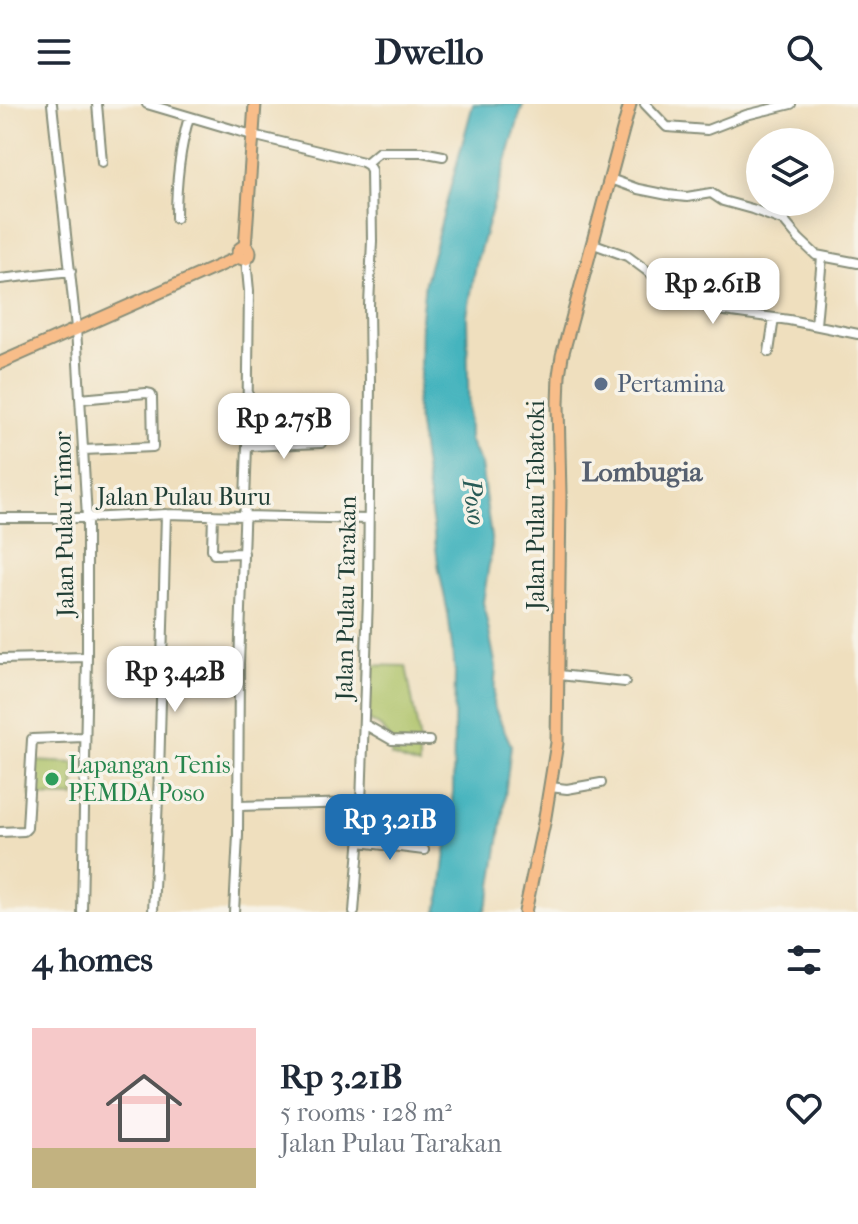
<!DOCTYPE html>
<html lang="en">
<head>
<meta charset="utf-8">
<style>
	:root { --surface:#fff; --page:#f6f6f7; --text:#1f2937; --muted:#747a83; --line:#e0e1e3; --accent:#1f6fb2 }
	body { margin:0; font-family:"IM FELL French Canon",serif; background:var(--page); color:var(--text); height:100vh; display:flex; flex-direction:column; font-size:30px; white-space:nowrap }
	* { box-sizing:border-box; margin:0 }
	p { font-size:26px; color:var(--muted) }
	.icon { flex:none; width:44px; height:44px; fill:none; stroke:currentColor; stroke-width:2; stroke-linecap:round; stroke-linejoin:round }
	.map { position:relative; height:808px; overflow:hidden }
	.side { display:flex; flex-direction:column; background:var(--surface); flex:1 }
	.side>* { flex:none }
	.buttons { position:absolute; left:746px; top:24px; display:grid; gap:16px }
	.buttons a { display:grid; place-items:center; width:88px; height:88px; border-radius:50%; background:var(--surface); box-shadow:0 4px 20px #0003; font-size:40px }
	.price { position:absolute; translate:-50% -68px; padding:0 18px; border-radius:16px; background:#fff; color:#222; font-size:26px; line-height:52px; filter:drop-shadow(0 2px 4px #0008) }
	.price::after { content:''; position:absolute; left:50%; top:48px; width:24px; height:18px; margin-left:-12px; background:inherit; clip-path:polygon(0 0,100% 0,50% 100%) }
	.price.current { background:var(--accent); color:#fff }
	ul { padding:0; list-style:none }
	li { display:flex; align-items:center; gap:24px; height:200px; padding:0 32px }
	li+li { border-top:2px solid var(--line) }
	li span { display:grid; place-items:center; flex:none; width:224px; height:160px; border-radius:0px; color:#555 }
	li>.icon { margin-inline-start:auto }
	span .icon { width:96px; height:96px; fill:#fffc; stroke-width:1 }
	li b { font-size:34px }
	h2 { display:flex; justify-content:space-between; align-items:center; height:96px; padding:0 32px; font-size:34px }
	header { display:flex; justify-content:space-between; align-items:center; height:104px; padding:0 32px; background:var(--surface); font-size:36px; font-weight:700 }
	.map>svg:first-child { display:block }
</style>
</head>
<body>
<header><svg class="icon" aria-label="menu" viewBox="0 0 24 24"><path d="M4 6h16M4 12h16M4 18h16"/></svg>Dwello<svg class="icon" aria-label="search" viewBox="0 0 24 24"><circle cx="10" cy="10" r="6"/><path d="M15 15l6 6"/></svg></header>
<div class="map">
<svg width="858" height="808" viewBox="0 0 858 808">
	<rect width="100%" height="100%" fill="#f7f3e8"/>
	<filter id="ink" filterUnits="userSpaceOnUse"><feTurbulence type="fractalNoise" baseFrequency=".0125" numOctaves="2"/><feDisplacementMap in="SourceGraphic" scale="16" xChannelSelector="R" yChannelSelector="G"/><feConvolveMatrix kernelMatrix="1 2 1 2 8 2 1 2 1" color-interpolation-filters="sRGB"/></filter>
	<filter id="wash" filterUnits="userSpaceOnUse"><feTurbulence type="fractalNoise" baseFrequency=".006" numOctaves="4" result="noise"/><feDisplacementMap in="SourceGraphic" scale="32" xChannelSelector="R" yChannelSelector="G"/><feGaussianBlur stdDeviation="1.8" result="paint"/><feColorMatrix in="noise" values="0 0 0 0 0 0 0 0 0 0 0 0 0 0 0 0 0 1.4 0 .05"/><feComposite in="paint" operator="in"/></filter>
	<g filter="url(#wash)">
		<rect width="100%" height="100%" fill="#efdfbe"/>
		<path fill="#acc165" stroke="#667f4c" stroke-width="2" d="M366 561 406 562 419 632V662L391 652C393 631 384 623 366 615Z
			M31 657 75 659 74 693 30 692Z"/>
		<path fill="#45b4be" stroke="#327879" stroke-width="2" d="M473 0H523L477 156 467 211 469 336 481 361 492 441 483 498 496 563 493 601 511 641 502 718 491 788 484 808H436L441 790 453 688 455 568 448 509 439 466 416 300 420 272 421 214 425 178Z"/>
	</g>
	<g filter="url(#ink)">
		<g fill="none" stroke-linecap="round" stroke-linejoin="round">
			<g stroke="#878e79" stroke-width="12">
				<path id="minor" d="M52 0 76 224 87 414V553L82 808
					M97 0 102 58
					M147 0 252 31 363 58 368 61 371 66 372 137 369 201 370 278 368 493 360 730 354 808
					M645 0 667 23 707 26 746 11 791 0
					M366 59 379 48H422L443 52
					M610 75 638 85 668 91 687 93 711 89 723 97 752 105 784 117 799 135 816 151 858 159
					M176 114C176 78 179 48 189 13
					M594 140 627 152 662 178 690 192 710 205 789 216 858 230
					M0 175 71 167
					M816 221 822 153
					M769 248 774 214
					M80 295 146 289 151 290 152 293 153 343 83 346
					M247 300 264 301 266 304 267 341
					M247 342 321 339
					M213 411 212 445 214 450 244 449
					M0 414H87L166 410 368 415
					M0 555 87 553
					M559 571 625 578
					M364 620 392 636 429 637
					M550 683 567 685 601 679
					M238 702 361 699
					M0 728 24 727 27 724 32 635 84 633
					M360 738 424 746
					M153 808 159 670 166 410
					M234 808 238 731 239 560 247 342 249 187 246 155"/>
			</g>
			<g stroke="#878e79" stroke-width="15">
				<path id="highway" d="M238 149a6 6 0 1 1 12 0a6 6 0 1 1-12 0Z
					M245 144 255 0
					M0 259 239 153
					M525 808 544 719 557 639 560 391 558 300 559 271 562 252 630 0"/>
			</g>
			<use href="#minor" stroke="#fff" stroke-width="8"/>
			<use href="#highway" stroke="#f8bd89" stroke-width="11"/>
		</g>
	</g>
	<circle fill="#5c6f8a" stroke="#f7f3e8" stroke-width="3" cx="601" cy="280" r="8"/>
	<circle fill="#2e9e5b" stroke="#f7f3e8" stroke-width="3" cx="52" cy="675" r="8"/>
	<g text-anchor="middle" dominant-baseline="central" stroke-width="7" stroke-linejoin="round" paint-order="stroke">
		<g font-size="24" fill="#4e5e75" stroke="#f7f3e8" text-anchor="start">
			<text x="617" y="280">Pertamina</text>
		</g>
		<g font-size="24" fill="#1f3d34" stroke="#f7f3e8">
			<text x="184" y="393">Jalan Pulau Buru</text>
			<text transform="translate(536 401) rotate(-90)">Jalan Pulau Tabatoki</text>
			<text transform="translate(64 420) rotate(-91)">Jalan Pulau Timor</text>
			<text transform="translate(346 494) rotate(-89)">Jalan Pulau Tarakan</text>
		</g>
		<g font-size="24" fill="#27864d" stroke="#f7f3e8" text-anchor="start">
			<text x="68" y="661">Lapangan Tenis<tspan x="68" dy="28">PEMDA Poso</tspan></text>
		</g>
		<g font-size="26" font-style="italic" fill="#285b56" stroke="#f7f3e8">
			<text transform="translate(474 398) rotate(83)">Poso</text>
		</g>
		<g font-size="28" font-weight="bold" fill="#576170" stroke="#f7f3e8">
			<text x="642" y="367">Lombugia</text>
		</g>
	</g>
</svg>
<div class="buttons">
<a><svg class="icon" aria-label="layers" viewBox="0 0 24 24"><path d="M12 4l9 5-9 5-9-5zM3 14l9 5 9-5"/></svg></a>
</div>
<b class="price" style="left:713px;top:222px">Rp 2.61B</b>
<b class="price" style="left:284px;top:357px">Rp 2.75B</b>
<b class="price" style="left:175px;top:610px">Rp 3.42B</b>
<b class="price current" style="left:390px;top:758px">Rp 3.21B</b>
</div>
<section class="side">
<h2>4 homes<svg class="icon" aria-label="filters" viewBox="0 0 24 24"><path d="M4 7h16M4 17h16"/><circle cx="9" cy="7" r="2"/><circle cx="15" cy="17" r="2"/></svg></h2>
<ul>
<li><span style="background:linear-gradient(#f6c9c9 75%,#c2b280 0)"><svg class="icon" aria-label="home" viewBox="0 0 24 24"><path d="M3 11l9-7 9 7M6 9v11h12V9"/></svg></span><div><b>Rp 3.21B</b><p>5 rooms · 128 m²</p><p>Jalan Pulau Tarakan</p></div><svg class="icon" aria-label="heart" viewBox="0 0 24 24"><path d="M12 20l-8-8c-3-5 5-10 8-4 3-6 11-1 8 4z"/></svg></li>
</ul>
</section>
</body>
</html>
